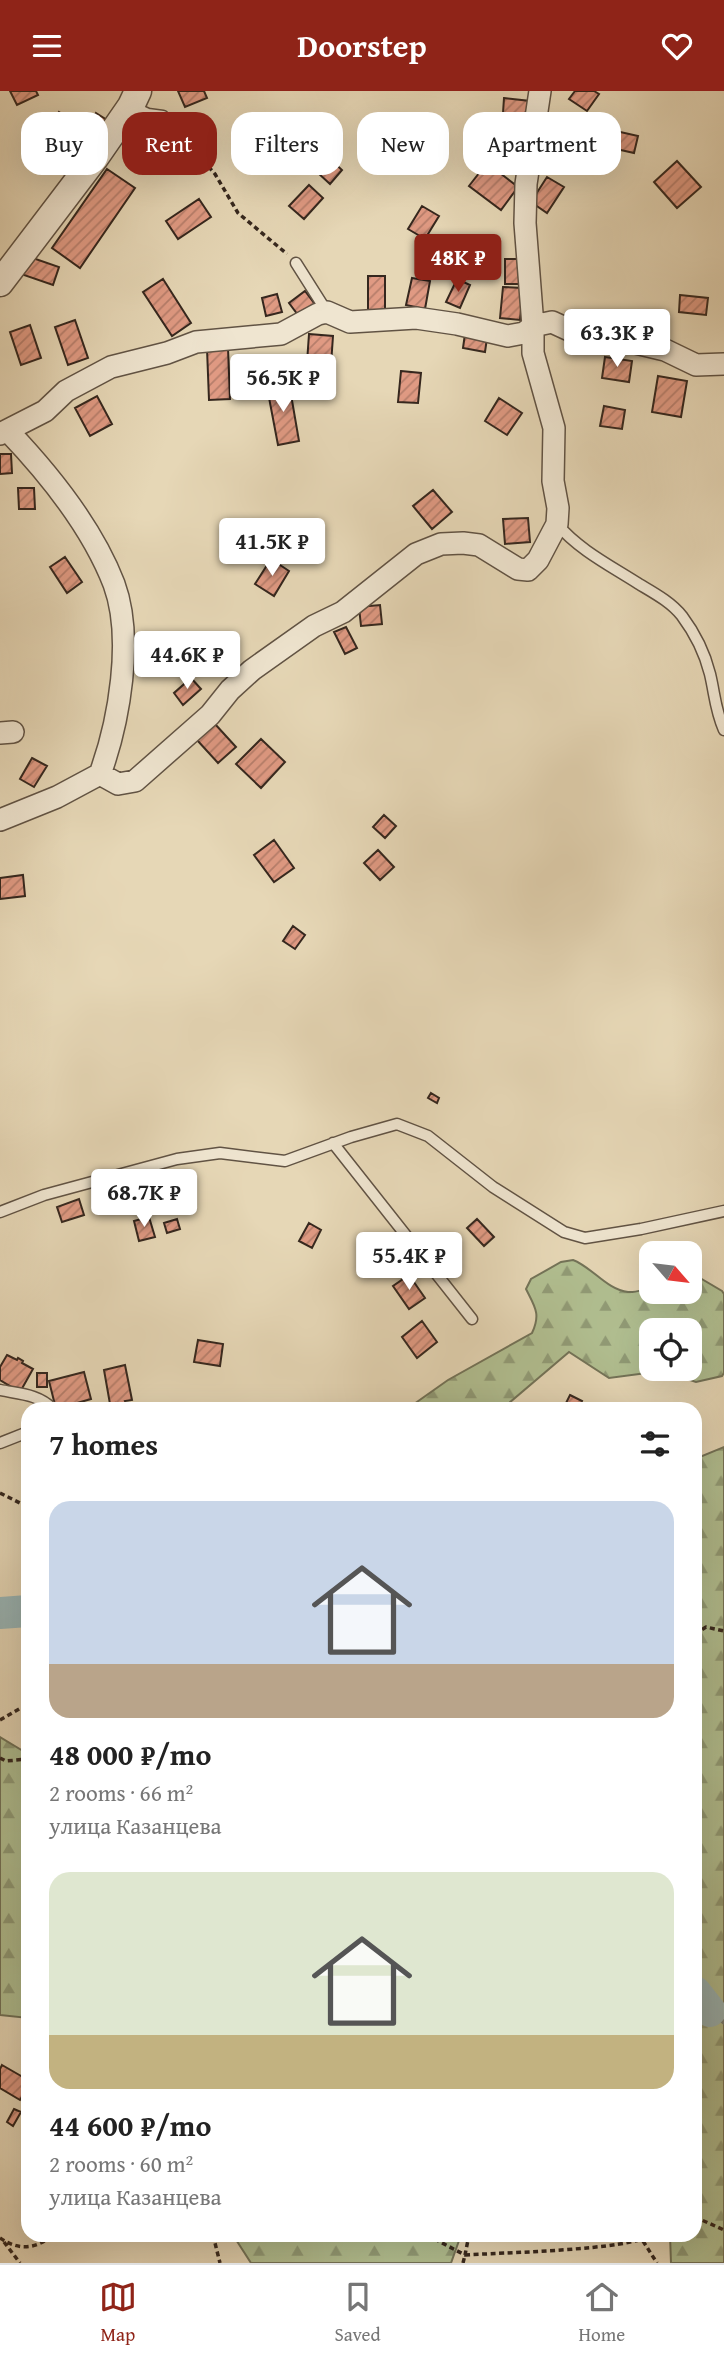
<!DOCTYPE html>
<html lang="en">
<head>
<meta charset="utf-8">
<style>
	:root { --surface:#fff; --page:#f2f2f2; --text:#222; --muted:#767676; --line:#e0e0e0; --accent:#8f2418 }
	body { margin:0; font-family:"Gentium Book Plus",serif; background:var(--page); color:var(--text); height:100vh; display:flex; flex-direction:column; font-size:26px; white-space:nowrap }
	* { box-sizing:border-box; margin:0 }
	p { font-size:23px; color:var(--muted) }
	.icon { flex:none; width:38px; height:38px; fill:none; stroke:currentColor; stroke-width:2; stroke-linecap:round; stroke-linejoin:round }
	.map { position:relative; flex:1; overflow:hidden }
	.drawer { position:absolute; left:21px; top:1311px; width:681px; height:840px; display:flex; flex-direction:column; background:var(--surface); border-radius:21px; box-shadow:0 7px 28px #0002 }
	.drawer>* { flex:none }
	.top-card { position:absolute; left:21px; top:21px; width:682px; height:63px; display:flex; gap:14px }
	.needle { width:46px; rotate:118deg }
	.controls { position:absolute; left:639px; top:1150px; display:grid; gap:14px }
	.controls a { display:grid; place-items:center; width:63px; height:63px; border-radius:14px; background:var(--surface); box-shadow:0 7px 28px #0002; font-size:35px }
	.price { position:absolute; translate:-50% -60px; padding:0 16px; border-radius:7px; background:#fff; color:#222; font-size:23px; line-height:46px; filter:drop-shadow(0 2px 4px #0008) }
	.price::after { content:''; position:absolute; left:50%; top:42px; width:21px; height:16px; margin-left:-10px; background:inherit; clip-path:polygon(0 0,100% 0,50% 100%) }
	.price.selected { background:var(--accent); color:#fff }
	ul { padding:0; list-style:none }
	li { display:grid; align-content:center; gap:14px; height:371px; padding:0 28px }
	li span { display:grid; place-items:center; height:217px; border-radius:21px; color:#555 }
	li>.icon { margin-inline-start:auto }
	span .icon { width:126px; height:126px; fill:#fffc; stroke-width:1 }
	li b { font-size:30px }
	h2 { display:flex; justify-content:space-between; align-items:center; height:84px; padding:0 28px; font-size:30px }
	.tag { padding:0 24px; border-radius:21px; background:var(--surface); box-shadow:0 7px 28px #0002; font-size:24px; line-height:63px }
	.tag.selected { background:var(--accent); color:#fff }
	header { display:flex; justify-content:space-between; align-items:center; height:91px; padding:0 28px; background:var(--accent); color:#fff; font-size:32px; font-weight:600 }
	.tab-bar { display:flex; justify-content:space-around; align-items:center; height:98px; border-top:2px solid var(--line); background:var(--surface); font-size:19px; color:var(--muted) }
	.tab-bar a { display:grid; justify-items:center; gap:4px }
	.tab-bar .selected { color:var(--accent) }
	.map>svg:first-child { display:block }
</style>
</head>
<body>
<header><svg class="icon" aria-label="menu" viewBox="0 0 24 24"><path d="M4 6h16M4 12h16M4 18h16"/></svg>Doorstep<svg class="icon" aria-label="heart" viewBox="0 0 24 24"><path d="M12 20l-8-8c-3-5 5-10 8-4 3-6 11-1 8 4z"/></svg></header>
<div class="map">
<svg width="724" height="2172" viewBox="0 0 724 2172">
	<defs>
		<pattern id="forest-firs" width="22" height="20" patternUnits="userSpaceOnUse" patternTransform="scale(1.75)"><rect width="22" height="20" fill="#b1bf91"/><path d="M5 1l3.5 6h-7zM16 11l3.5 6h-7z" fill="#919b76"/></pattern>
		<pattern id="building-hatch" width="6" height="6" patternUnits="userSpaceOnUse" patternTransform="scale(1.75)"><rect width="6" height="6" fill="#e09a83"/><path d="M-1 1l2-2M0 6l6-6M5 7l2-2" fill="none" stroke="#b67e6b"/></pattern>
	</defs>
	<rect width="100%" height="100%" fill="#e6d7b6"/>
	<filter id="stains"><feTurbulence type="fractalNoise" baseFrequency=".00286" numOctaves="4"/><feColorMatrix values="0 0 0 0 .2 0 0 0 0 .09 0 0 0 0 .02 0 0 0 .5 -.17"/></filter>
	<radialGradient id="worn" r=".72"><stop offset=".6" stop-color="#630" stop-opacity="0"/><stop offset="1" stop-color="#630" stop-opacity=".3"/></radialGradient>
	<path fill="url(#forest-firs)" stroke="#737358" stroke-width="2" fill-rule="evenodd" d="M573 1169C592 1176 607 1199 628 1201 635 1202 644 1198 651 1197V1200H690V1189L700 1187 722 1200 724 1203V1282L722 1285 696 1291 662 1280 609 1287 569 1261 502 1318H407L448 1289 532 1242C541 1223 535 1216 526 1198L531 1188 561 1171ZM690 1239V1278H651V1239Z
		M724 1356V2172H671L670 2144H695V1368Z
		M0 1646 28 1663V1927L0 1924Z
		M233 2144H461L451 2172H251Z"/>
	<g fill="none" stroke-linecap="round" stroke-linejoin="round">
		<path stroke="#727d7a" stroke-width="5" d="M710 1920 724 1931"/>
		<path stroke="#9ab7b8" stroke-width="32" d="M0 1522 28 1520
			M695 1901 710 1920"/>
	</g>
	<path fill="url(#building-hatch)" stroke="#35271e" stroke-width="2" d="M10 0H36L38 4 17 14Z
		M178 0H204L207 7 185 16Z
		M575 0H594L599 3 587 20 569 8Z
		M504 7 530 10 529 25 503 22Z
		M59 21 78 34 54 69 36 56Z
		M96 22 107 29 101 37 91 31Z
		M138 29 172 62 157 76 123 43Z
		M509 34 526 36 523 60 506 58Z
		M542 35 561 37 555 75 537 73Z
		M607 38 638 45 634 62 603 55Z
		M581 42 600 46 595 73 576 70Z
		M330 68 342 79 330 93 318 82Z
		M677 70 701 96 677 117 654 91Z
		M487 72 518 96 501 119 469 95Z
		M107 78 135 97 80 177 52 157Z
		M547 86 564 96 547 122 531 111Z
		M309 94 323 107 304 128 289 115Z
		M199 108 211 126 178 148 166 130Z
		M422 115 439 125 425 148 408 138Z
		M24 164 59 176 53 194 18 182Z
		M505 168H519V193H505Z
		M368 185H385V222H368Z
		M412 187 430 190 425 218 406 214Z
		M163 188 191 232 172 245 143 201Z
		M457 188 470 194 460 217 446 211Z
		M503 196 523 197 520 229 500 227Z
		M305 200 317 216 301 228 289 212Z
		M277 203 282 221 266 225 262 207Z
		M680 204 708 207 706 224 679 221Z
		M75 229 88 267 68 274 55 236Z
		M30 234 41 267 21 274 10 241Z
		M309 243 333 245 329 302 305 300Z
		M465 243 487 247 485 261 463 257Z
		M228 257 230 308 209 309 207 258Z
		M605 266 632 270 629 291 602 287Z
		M401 280 421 282 418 312 398 311Z
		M658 285 687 290 681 326 652 321Z
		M289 292 299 350 278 354 267 296Z
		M97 305 112 333 90 345 75 317Z
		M499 307 522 322 507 344 485 330Z
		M604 315 625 319 622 338 600 335Z
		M0 363H11L12 382 0 383Z
		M18 397H34L35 418H19Z
		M433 399 452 421 432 438 413 415Z
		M528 427 530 451 505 453 503 428Z
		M65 466 82 491 67 502 50 476Z
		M271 468 289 480 274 505 255 493Z
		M380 514 382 533 361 535 359 516Z
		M346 536 357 557 345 563 334 541Z
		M191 587 201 598 183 614 174 602Z
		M215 633 236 656 218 672 197 649Z
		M261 648 285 671 261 697 236 673Z
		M32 667 47 675 34 696 20 688Z
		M384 724 396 735 385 747 373 736Z
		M274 749 294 777 274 791 254 764Z
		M378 759 394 776 380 789 364 772Z
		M23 784 25 805 0 808V787Z
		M293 835 305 844 295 858 283 850Z
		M431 1002 439 1007 437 1012 428 1007Z
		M79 1108 84 1124 62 1131 57 1116Z
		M149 1126 155 1146 139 1150 134 1130Z
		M177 1128 180 1138 167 1142 164 1132Z
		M477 1128 494 1146 484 1155 467 1137Z
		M309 1132 321 1139 312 1157 299 1150Z
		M409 1184 425 1207 409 1218 393 1195Z
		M422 1230 437 1251 417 1267 402 1246Z
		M198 1249 223 1253 220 1275 194 1271Z
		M7 1264 17 1269 18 1267 23 1270 22 1272 33 1278 20 1301 0 1289V1276Z
		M125 1274 132 1309 125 1310 128 1317 118 1318 115 1312 110 1313 104 1279Z
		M84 1281 91 1308 56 1318 49 1290Z
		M37 1282H47V1296H37Z
		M570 1304 582 1310 578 1318H563Z
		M2 1974 28 1989V1996L20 2009 0 1997V1978Z
		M14 2018 21 2021 13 2035 7 2031Z"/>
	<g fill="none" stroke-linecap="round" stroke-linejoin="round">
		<g stroke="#615344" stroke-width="13">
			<path id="service" d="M131 15 148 23 163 25 177 42
				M296 172 327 221
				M557 433C579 459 611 475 639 493 654 502 671 511 682 525 694 541 705 563 710 583 715 604 715 618 724 639
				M333 1052 472 1228
				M0 1121 44 1104 177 1068 220 1062 285 1070 351 1046 397 1033 428 1045 493 1096 564 1141 585 1147 641 1138 724 1120
				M0 1299C20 1303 38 1303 53 1318
				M0 1352 28 1341"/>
		</g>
		<g stroke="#615344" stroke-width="24">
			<path id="minor" d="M8 340C50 384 92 436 114 493 134 547 119 631 100 683
				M0 343 45 320 66 300 111 276 167 262 196 251 281 243 318 223 327 221 350 231 416 227 457 233 508 245 524 242 533 235 552 231 578 243 623 249 665 259 696 274 724 273
				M0 642 13 641
				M100 683 118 693 135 690 210 624 230 599 252 579 314 535 343 521 416 463 441 453 463 452 479 454 518 478 528 479 538 469 557 433 558 417 553 390 554 337 533 262V235L525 132 526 93 540 0
				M0 729 57 706 100 683"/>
		</g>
		<g stroke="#615344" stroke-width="29">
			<path id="tertiary" d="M0 192 95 67 131 15 138 0"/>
		</g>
		<path stroke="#35271e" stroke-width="3.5" stroke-dasharray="5 3.5" stroke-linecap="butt" d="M186 50 215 83 238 122 287 163
			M0 1402 28 1416
			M695 1543 706 1536 724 1540
			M0 1629 28 1613
			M0 1667 6 1670 28 1668
			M695 1966 698 1962
			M695 2126 724 2139
			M213 2144 220 2172
			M427 2144 465 2164 469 2144
			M0 2147C19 2160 36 2158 53 2144
			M643 2150 657 2172
			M4 2151 20 2172
			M463 2172 465 2164C493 2162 636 2159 649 2144"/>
		<use href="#service" stroke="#efe5d0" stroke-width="10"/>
		<use href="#minor" stroke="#efe5d0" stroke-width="21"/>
		<use href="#tertiary" stroke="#efe5d0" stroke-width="26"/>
	</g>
	<rect width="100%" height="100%" filter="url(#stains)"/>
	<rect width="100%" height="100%" fill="url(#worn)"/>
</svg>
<div class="controls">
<a><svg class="needle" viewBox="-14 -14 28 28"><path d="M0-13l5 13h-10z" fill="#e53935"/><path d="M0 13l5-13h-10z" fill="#767676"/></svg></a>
<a><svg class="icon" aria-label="locate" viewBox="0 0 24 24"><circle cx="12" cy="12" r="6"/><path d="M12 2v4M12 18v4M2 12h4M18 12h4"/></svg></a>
</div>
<b class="price selected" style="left:458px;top:203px">48K ₽</b>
<b class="price" style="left:617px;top:278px">63.3K ₽</b>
<b class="price" style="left:283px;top:323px">56.5K ₽</b>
<b class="price" style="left:272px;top:487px">41.5K ₽</b>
<b class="price" style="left:187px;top:600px">44.6K ₽</b>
<b class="price" style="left:144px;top:1138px">68.7K ₽</b>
<b class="price" style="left:409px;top:1201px">55.4K ₽</b>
<div class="top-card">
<a class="tag">Buy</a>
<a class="tag selected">Rent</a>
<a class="tag">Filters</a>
<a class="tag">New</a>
<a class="tag">Apartment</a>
</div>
<section class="drawer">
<h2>7 homes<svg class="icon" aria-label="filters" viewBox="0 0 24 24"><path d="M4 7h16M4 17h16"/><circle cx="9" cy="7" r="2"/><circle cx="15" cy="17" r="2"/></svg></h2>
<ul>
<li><span style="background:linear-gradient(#c9d6e8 75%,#b9a48a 0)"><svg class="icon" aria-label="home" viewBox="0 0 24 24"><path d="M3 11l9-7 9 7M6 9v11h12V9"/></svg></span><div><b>48 000 ₽/mo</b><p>2 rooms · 66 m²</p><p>улица Казанцева</p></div></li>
<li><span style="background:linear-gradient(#dfe7d0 75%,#c2b280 0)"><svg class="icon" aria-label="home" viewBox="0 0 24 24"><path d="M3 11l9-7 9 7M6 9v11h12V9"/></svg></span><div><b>44 600 ₽/mo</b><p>2 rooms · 60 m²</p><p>улица Казанцева</p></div></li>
</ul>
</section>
</div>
<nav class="tab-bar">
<a class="selected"><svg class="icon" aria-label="map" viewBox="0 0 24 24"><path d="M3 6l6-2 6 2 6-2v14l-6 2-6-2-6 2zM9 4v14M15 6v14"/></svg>Map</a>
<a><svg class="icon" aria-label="saved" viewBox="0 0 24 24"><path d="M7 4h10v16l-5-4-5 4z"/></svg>Saved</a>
<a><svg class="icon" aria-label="home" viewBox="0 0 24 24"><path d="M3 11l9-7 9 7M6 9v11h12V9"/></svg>Home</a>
</nav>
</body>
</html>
